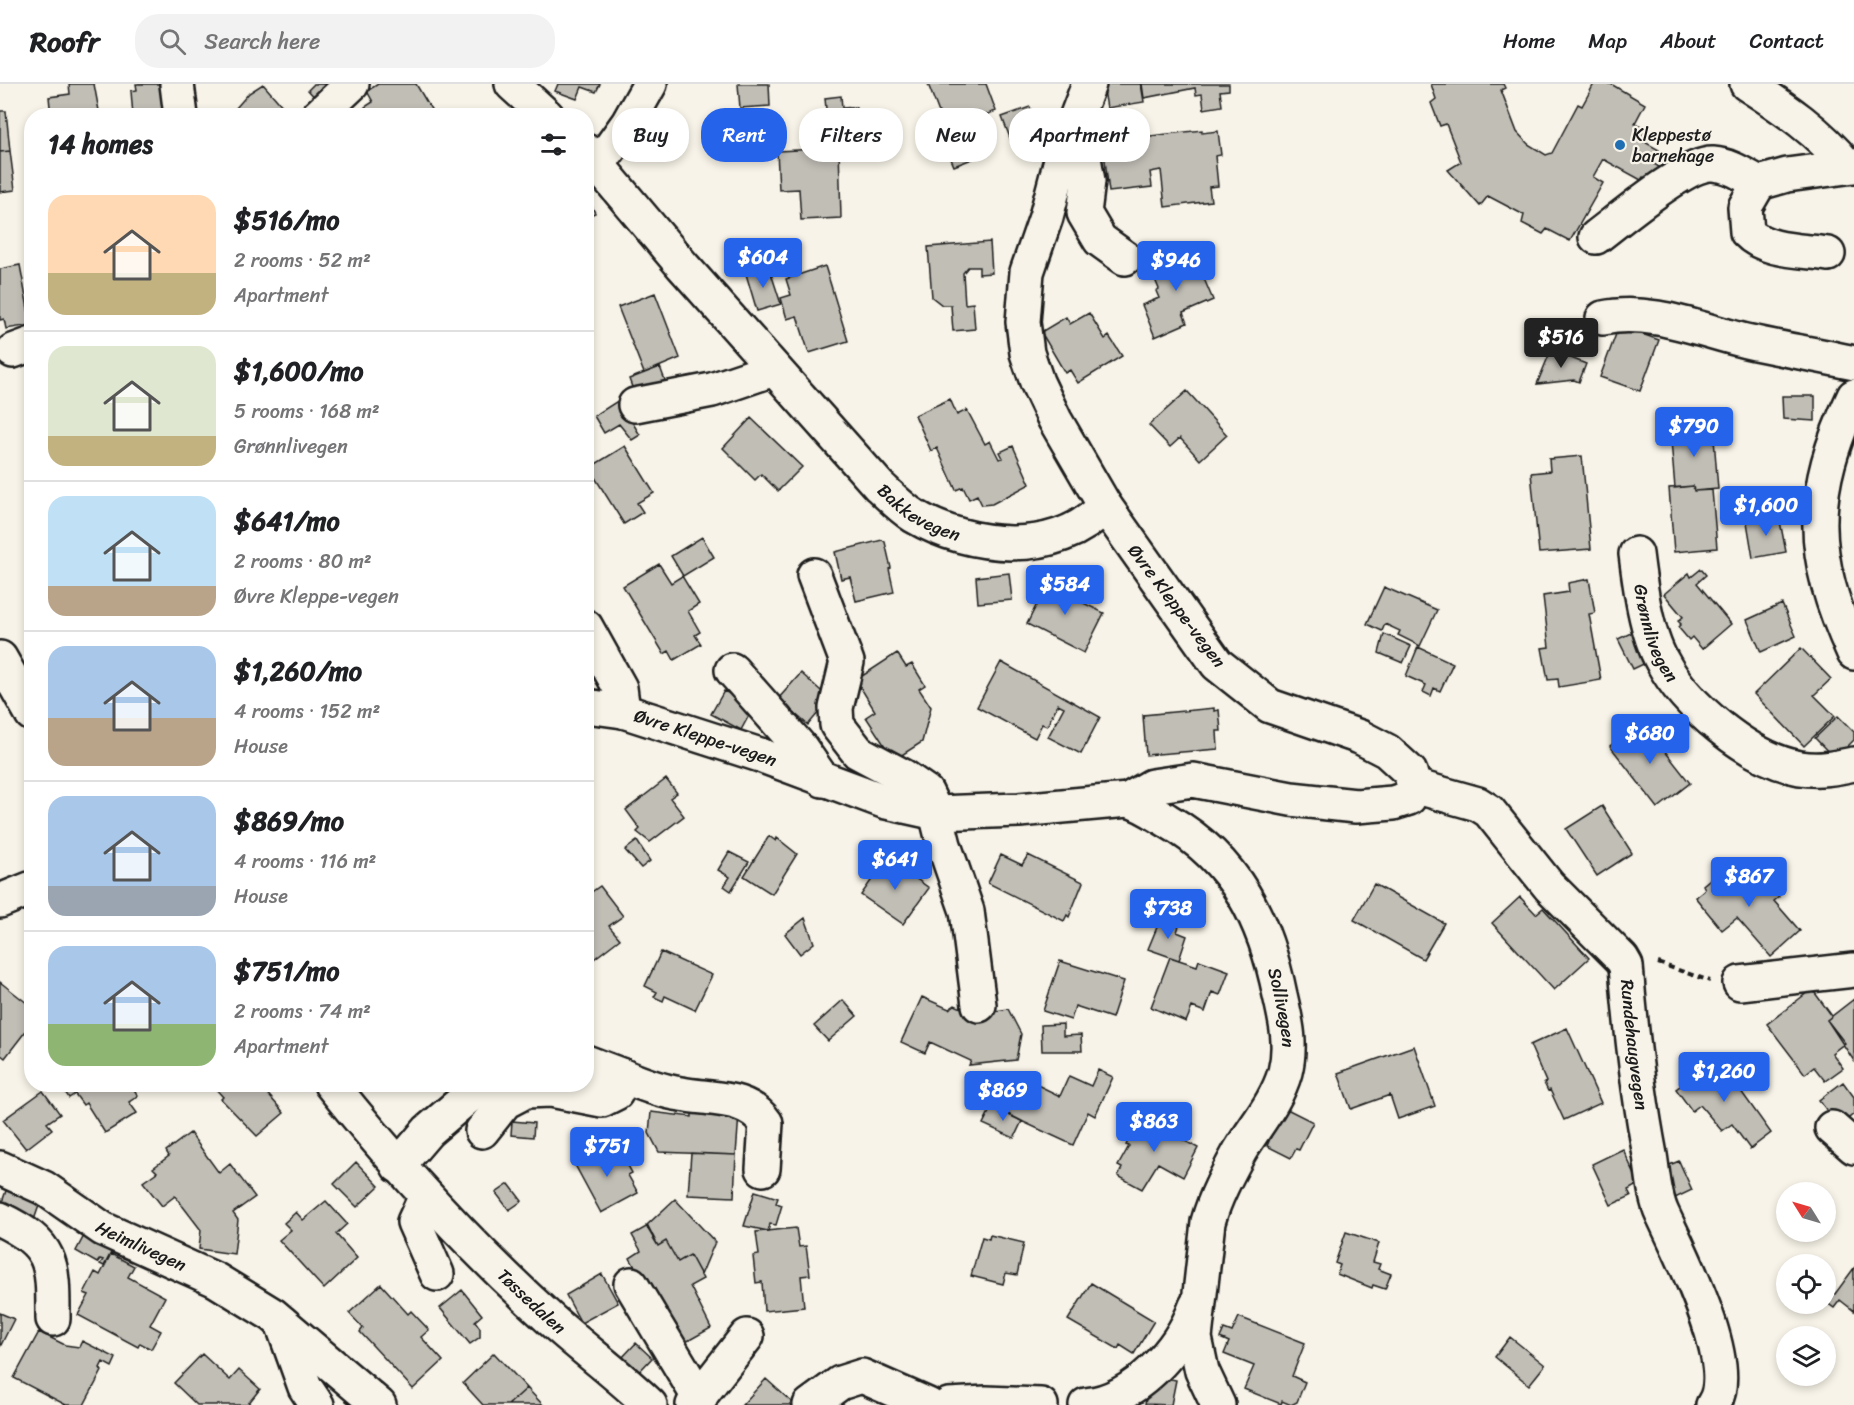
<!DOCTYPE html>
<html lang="en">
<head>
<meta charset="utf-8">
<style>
	:root { --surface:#fff; --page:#f2f2f2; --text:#202124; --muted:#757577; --line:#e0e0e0; --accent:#2563eb }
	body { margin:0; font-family:Sriracha,sans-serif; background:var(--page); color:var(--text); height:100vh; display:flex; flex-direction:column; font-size:22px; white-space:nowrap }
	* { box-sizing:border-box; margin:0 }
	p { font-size:20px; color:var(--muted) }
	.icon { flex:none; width:33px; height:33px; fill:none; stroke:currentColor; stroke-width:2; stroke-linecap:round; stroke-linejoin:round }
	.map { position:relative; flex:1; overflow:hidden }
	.side { position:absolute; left:24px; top:24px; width:570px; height:984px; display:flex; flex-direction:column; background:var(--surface); border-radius:24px; box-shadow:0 3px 9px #0003 }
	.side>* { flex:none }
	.banner { position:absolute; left:612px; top:24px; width:570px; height:54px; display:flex; gap:12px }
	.needle { width:39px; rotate:307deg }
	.buttons { position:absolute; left:1776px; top:1098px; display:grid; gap:12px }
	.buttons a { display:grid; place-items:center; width:60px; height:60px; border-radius:50%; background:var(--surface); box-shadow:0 3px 9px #0003; font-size:30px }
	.price { position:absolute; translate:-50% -51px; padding:0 14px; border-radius:6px; background:var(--accent); color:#fff; font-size:20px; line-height:39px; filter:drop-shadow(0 2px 3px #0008) }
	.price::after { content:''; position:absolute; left:50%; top:36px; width:18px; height:14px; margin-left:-9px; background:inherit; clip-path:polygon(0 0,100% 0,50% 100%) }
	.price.selected { background:#222; color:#fff }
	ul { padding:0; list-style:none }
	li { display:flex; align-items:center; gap:18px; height:150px; padding:0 24px }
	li+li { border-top:2px solid var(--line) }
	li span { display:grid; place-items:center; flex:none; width:168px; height:120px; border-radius:18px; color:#555 }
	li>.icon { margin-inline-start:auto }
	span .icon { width:72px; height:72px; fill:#fffc; stroke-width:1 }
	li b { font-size:26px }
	h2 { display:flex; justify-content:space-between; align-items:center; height:72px; padding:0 24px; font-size:26px }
	.tag { padding:0 21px; border-radius:24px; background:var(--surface); box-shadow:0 3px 9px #0003; font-size:21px; line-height:54px }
	.tag.selected { background:var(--accent); color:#fff }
	header { display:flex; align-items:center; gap:36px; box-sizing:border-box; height:84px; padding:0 30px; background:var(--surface); border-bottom:2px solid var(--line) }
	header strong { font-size:28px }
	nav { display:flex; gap:33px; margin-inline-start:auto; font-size:21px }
	.search { width:420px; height:54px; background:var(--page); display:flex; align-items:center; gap:15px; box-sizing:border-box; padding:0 21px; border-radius:24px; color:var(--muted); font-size:22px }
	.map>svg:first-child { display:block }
</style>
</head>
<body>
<header>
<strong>Roofr</strong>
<div class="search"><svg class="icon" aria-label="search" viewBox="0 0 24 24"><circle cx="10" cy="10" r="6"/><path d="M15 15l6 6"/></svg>Search here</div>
<nav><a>Home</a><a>Map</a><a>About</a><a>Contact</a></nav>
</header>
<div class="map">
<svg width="1854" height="1321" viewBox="0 0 1854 1321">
	<rect width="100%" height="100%" fill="#f7f3e8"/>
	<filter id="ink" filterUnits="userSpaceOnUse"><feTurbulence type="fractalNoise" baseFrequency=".0167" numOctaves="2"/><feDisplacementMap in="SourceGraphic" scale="12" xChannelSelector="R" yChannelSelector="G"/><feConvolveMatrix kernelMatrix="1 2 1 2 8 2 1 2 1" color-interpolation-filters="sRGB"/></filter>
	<g filter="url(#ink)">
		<path fill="#c0beb5" stroke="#1c1c1c" stroke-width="1.5" d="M69 0H94L100 32H51L49 13 70 10Z
			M136 0H163L165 32H133L131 7 137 6Z
			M263 0 291 32H229L249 9Z
			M314 0H330L319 18 308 6Z
			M378 0H416L435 32H370L365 23 373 18 367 7Z
			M558 0H600L596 8 582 3 577 15 555 7Z
			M738 0H769L770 22 740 24Z
			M928 0H986L996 27 972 36 983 64 987 62 990 68 954 82 951 75 956 73Z
			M1103 0H1141L1144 18 1107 24Z
			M1142 0H1229V6L1220 7 1222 22 1204 25 1202 10 1196 11 1195 4 1144 14Z
			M1431 0H1503L1505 4 1501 6 1517 48 1528 60 1546 71 1552 69 1578 20 1582 22 1594 0H1611L1645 20 1635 39 1647 45 1641 56 1659 66 1652 79 1661 84 1653 98 1643 93 1641 96 1603 75 1593 93 1603 99 1570 157 1547 145 1543 150 1522 139 1524 131 1488 112 1480 122 1448 86 1461 78 1446 40 1440 42 1431 19 1436 15Z
			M841 12 842 24 856 23 858 58 829 60 825 14Z
			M1030 23 1037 41 1030 44 1037 61 1033 63 1029 52 1012 59 1002 33Z
			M0 27H6L10 67 0 68Z
			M1202 46V49L1218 47 1221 71 1215 72 1218 102 1209 103 1211 117 1165 123 1161 86 1150 88 1152 103 1109 108 1104 68 1116 66 1114 50 1132 48 1133 54Z
			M839 64 841 134 801 136 799 105 779 106 777 67Z
			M10 67 15 106 0 108V68Z
			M586 110 595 129 586 133Z
			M990 158 992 189 979 190V183H968L963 189 965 220 973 219 975 245 953 247 951 221H942L932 213 928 163Z
			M1191 164 1213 216 1183 229 1187 239 1155 253 1142 221 1159 214 1156 207 1159 205 1149 181Z
			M20 181 31 241 6 245 4 235 0 236V185Z
			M825 182 848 257 809 269 797 232 787 235 781 214 791 211 786 195Z
			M769 183 781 220 757 227 746 190Z
			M655 209 680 274 644 289 618 223Z
			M1089 229 1105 255 1109 252 1122 272 1078 299 1070 286 1065 289 1041 248 1066 233 1070 240Z
			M1619 242 1659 256 1640 307 1600 293Z
			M1551 266 1586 280 1579 298 1574 296 1537 300Z
			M660 283 666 299 635 311 629 295Z
			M1187 307 1227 351 1200 376 1180 354 1170 363 1149 341Z
			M1782 312H1815V337L1783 335Z
			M950 315 957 331 967 326 985 360 990 357 999 375 1003 374 1000 368 1013 362 1030 400 992 420 982 421 977 411 969 415 963 403 956 406 937 364 931 367 915 331Z
			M619 316 640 351 632 356 619 340 604 349 594 332Z
			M751 334 802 383 778 407 761 390 755 396 723 364Z
			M1713 342 1718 405 1694 407 1693 402 1675 404 1670 345Z
			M625 362 654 409 637 419 643 428 624 440 589 384Z
			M1582 372 1591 465 1539 469 1531 389 1550 387 1549 375Z
			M1693 402 1694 407 1712 406 1717 464 1674 468 1669 404Z
			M1779 432 1786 468 1753 474 1747 438Z
			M702 453 714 473 683 492 671 472Z
			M882 456 885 458 891 484 889 485 894 508 856 517 850 493 841 495 835 468Z
			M659 480 671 499 682 492 699 520 688 527 700 548 695 551 701 560 674 576 669 567 664 570 623 502Z
			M1701 485 1706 491 1697 499 1731 540 1702 565 1692 553 1689 556 1678 543 1681 540 1678 537 1683 533 1664 510 1689 489 1691 493Z
			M1009 489 1012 516 978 519 976 493Z
			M1051 492 1073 503 1069 512 1104 529 1084 569 1027 540Z
			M1589 495 1595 529 1589 530 1601 596 1559 603 1558 595 1548 596 1542 564 1549 563 1543 512 1569 508 1568 499Z
			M1384 503 1437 526 1420 562 1398 551 1400 547 1385 540 1382 547 1367 540Z
			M1782 520 1796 552 1761 568 1747 536Z
			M1635 547 1650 577 1633 585 1618 555Z
			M1384 550 1411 562 1403 579 1379 569Z
			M1418 563 1453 579 1440 607 1434 604 1431 612 1423 608 1426 601 1406 592Z
			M1801 564 1831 595 1814 611 1835 632 1804 662 1754 610Z
			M897 569 906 583 912 580 925 601 919 605 931 623 922 658 894 676 866 633 875 627 856 596Z
			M1001 578 1100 633 1081 670 1048 653 1064 623 1058 620 1047 642 1042 640 1035 654 977 623Z
			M801 589 830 615 808 641 778 615Z
			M724 607 754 622 741 646 711 630Z
			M1214 624V627L1219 626 1221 647H1217L1218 665 1146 671 1143 631Z
			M1838 632 1854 648V656L1835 675 1815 654Z
			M1642 638 1690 699 1658 724 1610 662Z
			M666 695 677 709 670 714 684 732 650 758 637 748 640 745 626 726Z
			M1602 722 1632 769 1597 792 1566 745Z
			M769 752 776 757 777 754 797 770 772 810 744 792Z
			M637 757 650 777 641 784 625 766Z
			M729 768 749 778 731 807 724 802 730 793 718 786Z
			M1001 771 1022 781 1028 771 1083 798 1069 833 1067 831 1064 837 988 799Z
			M887 774 929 804 903 840 861 811Z
			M1749 778 1779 813 1774 817 1800 847 1771 873 1737 834 1722 846 1695 813 1705 805 1703 801 1716 790 1724 800Z
			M1374 800 1444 839 1423 875 1354 836Z
			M600 802 623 832 609 842 620 855 586 881V812Z
			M1520 813 1536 830 1543 824 1589 874 1554 906 1492 839Z
			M805 834 814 859 800 870 785 850Z
			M1160 836 1179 842 1177 848 1187 852 1179 876 1148 865Z
			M661 868 712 891 695 926 665 912 663 917 654 913 657 908 645 902Z
			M1170 873 1197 882 1199 876 1229 887 1220 911 1212 908 1205 928 1192 923 1186 938 1151 923Z
			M1060 877 1124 897 1112 934 1075 922 1071 936 1043 927Z
			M0 898 32 923V939L5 974 0 970Z
			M1812 905 1832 932 1827 936 1845 959 1832 969 1843 984 1825 997 1814 983 1805 990 1767 940Z
			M922 913 949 925 955 921 975 930 1008 925 1021 950 1016 976 969 981 971 977 930 958 925 969 901 958Z
			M1854 915V977L1827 936Z
			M843 916 857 932 828 957 814 942Z
			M1063 940V952L1081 951 1082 967H1042L1041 941Z
			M1567 944 1601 1019 1564 1036 1550 1006 1548 1007 1544 999 1546 998 1530 961Z
			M1414 962 1435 1022 1398 1035 1390 1011 1351 1025 1338 989Z
			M1718 975 1771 1049 1750 1065 1732 1040 1722 1047 1700 1021 1692 1027 1676 1005Z
			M1098 986 1113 993 1095 1032 1088 1028 1073 1061 1004 1029 1008 1021 1000 1017 1011 992 1020 996 1021 993 1060 1012 1069 992 1091 1002Z
			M1843 998 1854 1013V1030L1838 1042 1819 1016Z
			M60 1000H131L138 1012 129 1018 137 1029 105 1049 86 1019 83 1021 75 1010 69 1014Z
			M217 1000H259L284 1029 257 1052 221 1015 223 1013 214 1003Z
			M43 1007 60 1030 47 1039 52 1045 26 1065 3 1036Z
			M992 1022 1022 1037 1014 1054 983 1040Z
			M1283 1023 1313 1038 1299 1066 1296 1065 1291 1074 1267 1062Z
			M651 1028 692 1033V1028L739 1030 736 1071 659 1068 649 1049Z
			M1141 1033 1198 1064 1183 1093 1158 1079 1142 1105 1118 1092 1122 1084 1118 1082 1129 1062 1126 1061Z
			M512 1037 534 1039 533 1053 511 1051Z
			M190 1049 219 1089 230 1080 255 1113 233 1129 238 1136 234 1170 199 1165 201 1146 175 1112 162 1122 143 1098 157 1088 153 1084 169 1072 166 1067Z
			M600 1064 605 1073 619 1065 632 1089 628 1091 638 1109 601 1129 574 1079Z
			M1623 1065 1639 1100 1628 1106 1631 1112 1611 1121 1592 1080Z
			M691 1069 736 1071 734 1113 688 1111Z
			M1679 1077 1692 1106 1673 1115 1660 1085Z
			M356 1078 379 1102 357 1123 334 1100Z
			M9 1098 43 1110 34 1136 0 1124Z
			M509 1100 522 1117 509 1126 496 1109Z
			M755 1107 778 1114 776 1119 782 1121 776 1141 770 1140 768 1147 744 1142Z
			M675 1115 715 1158 701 1191 690 1171 678 1178 666 1157 658 1162 646 1142Z
			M326 1117 347 1140 336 1150 357 1174 324 1205 279 1156 291 1146 284 1139 296 1128 303 1136Z
			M648 1142 658 1162 666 1157 678 1178 690 1171 703 1195 690 1202 711 1244 684 1259 668 1243 630 1174 641 1167 632 1151Z
			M796 1144 799 1163 806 1162 810 1191 801 1192 804 1223 764 1227 762 1198 756 1199 753 1172 759 1171 756 1148Z
			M87 1146 115 1161 104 1182 100 1180 103 1176 100 1175 97 1179 76 1167Z
			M1346 1148 1379 1159 1373 1178 1380 1180 1378 1185 1391 1190 1385 1205 1373 1201 1372 1204 1337 1190 1340 1181 1335 1179Z
			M990 1151 1024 1159 1017 1191 1006 1189 1003 1200 971 1192 982 1153 989 1155Z
			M111 1170 134 1182 128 1193 165 1213 150 1241 161 1247 151 1265 140 1259 138 1263 78 1231 89 1211 84 1209 95 1188 100 1191Z
			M1854 1184V1227L1840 1216 1834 1224 1826 1218V1207L1827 1204 1835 1210Z
			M602 1190 618 1219 581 1239 566 1211Z
			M1091 1199 1154 1237 1134 1270 1120 1261 1118 1265 1068 1236Z
			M381 1200 408 1230 411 1227 429 1246 421 1253 443 1277 413 1305 360 1248 363 1244 349 1229Z
			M462 1206 482 1231 475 1237 480 1244V1253L470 1260 440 1224Z
			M0 1229 14 1235 0 1263Z
			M1239 1233 1305 1259 1292 1292 1305 1298 1297 1318 1291 1321 1282 1317 1281 1320 1244 1305 1254 1282 1224 1270 1229 1258 1220 1254 1224 1245 1232 1248Z
			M39 1248 65 1261 79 1263 82 1257 116 1274 112 1283 103 1278 100 1284 102 1287 84 1321H66L14 1294Z
			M1510 1253 1545 1281 1529 1301 1495 1273Z
			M636 1259 652 1274 637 1290 621 1275Z
			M494 1269 527 1304 508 1321H483L463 1299Z
			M202 1270 230 1296 239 1286 260 1305 247 1321H197L174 1299Z
			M1156 1292 1176 1296 1171 1321 1145 1320 1149 1300Z
			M766 1295 795 1321H742Z
			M527 1304 543 1321H508Z"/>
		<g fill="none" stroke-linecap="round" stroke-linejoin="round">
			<g stroke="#1c1c1c" stroke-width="38">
				<g id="minor">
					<path d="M177 0 181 32"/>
					<path d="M512 0 547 32"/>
					<path d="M1747 0C1783 23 1820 48 1847 82"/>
					<path d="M318 32 352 0"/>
					<path d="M1081 33 1080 51 1088 97 1084 129 1100 156 1125 174"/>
					<path id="s1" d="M586 67 682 181 879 402C890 412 901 424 914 432 970 465 1057 474 1105 422"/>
					<path d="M598 81 628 39 650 0"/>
					<path d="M1759 99 1745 123 1747 148C1766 168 1802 166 1828 170"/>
					<path d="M1596 153C1619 136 1686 78 1713 80 1730 81 1744 91 1759 99L1787 91 1854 82"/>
					<path d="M1603 234C1650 224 1700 246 1746 257 1782 265 1818 271 1854 279"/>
					<path d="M13 267 32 260"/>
					<path d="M1854 312C1808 409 1809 471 1854 569"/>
					<path d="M635 321 712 306 774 285"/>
					<path id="s2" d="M1636 470C1640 502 1646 549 1662 577 1685 621 1749 675 1800 684 1819 687 1835 684 1854 680"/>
					<path d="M814 491 847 578 836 624 837 641 858 668 903 692 926 708 936 729 944 761 967 827 979 921"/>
					<path d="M586 543 620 604 623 627"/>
					<path d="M0 574 32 630"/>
					<path d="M732 586 800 663 823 696"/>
					<path id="s3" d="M586 622 623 627 760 671 886 718 936 729 1019 726 1128 716 1152 702 1193 696 1291 715 1356 722 1393 719 1409 714 1414 702 1410 688 1387 667 1360 653 1270 622 1217 580 1105 422 1055 336 1037 298 1027 269 1023 238 1027 188 1046 133 1063 68 1089 0"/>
					<path id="s4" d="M1414 702 1478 720 1489 727 1549 802 1622 875 1626 882C1631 946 1638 1008 1650 1071 1653 1089 1654 1112 1662 1129 1680 1168 1740 1283 1713 1321"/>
					<path id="s5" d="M1128 716C1142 720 1155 729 1168 737 1236 776 1265 837 1280 911 1286 937 1292 961 1285 988 1277 1017 1255 1042 1240 1067 1228 1089 1215 1113 1208 1138L1195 1254 1202 1287 1218 1321"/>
					<path d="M0 817 32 804"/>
					<path d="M1740 899 1854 886"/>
					<path d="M623 992C642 1000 660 1007 681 1010 711 1016 747 1011 766 1039L763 1085"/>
					<path id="s6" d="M331 1000C398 1084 470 1162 549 1234 582 1264 618 1290 650 1321"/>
					<path d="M1832 1044 1854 1063"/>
					<path d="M482 1047 505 1018 526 1007 551 1006 602 1016 616 1009 623 992 586 978"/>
					<path d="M398 1082 428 1047 483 1000"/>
					<path id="s7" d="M0 1084 44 1104 103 1145 216 1196 273 1231 379 1321"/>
					<path d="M426 1112 414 1138 437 1190"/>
					<path d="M0 1135C54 1161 53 1179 53 1235"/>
					<path d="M631 1200 700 1315"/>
					<path d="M282 1239 305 1303 317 1321"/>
					<path d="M693 1321 747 1252"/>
					<path d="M810 1321 840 1299 862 1292 928 1321"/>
					<path d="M949 1321 986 1319 1041 1321"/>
					<path d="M1086 1321C1134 1316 1180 1266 1196 1222"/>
				</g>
			</g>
			<path stroke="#1c1c1c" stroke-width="4" stroke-dasharray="6 4.5" stroke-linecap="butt" d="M1658 879 1710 897"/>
			<use href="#minor" stroke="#f7f3e8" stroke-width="33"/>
		</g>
	</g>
	<circle fill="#1f6fb2" stroke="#f7f3e8" stroke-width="2" cx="1620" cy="61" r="6"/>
	<g text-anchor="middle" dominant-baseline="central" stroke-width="4.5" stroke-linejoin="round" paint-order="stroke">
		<g font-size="18" fill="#1c1c1c" stroke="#f7f3e8" text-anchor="start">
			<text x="1632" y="51">Kleppestø<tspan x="1632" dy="21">barnehage</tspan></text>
		</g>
		<g font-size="18" fill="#1c1c1c" stroke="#f7f3e8">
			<text stroke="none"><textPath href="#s1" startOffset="494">Bakkevegen</textPath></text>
			<text transform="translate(1177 522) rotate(53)">Øvre Kleppe-vegen</text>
			<text stroke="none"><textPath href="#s2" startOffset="82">Grønnlivegen</textPath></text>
			<text stroke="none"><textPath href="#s3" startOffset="124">Øvre Kleppe-vegen</textPath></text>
			<text stroke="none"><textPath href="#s5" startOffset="272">Sollivegen</textPath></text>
			<text stroke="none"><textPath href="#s4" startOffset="366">Rundehaugvegen</textPath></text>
			<text stroke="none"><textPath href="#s7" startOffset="162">Heimlivegen</textPath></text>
			<text stroke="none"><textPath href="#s6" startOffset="296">Tøssedalen</textPath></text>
		</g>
	</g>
</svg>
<div class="buttons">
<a><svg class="needle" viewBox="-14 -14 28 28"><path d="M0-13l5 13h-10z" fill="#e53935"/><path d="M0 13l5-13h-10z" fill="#757577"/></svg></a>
<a><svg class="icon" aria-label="locate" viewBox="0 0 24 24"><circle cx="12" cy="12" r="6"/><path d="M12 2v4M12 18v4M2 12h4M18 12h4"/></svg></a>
<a><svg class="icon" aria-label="layers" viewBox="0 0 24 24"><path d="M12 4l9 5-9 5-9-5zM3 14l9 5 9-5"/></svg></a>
</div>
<b class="price" style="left:763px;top:205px">$604</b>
<b class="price" style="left:1176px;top:208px">$946</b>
<b class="price selected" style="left:1561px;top:285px">$516</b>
<b class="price" style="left:1694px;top:374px">$790</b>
<b class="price" style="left:1766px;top:453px">$1,600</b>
<b class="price" style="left:1065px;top:532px">$584</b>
<b class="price" style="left:1650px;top:681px">$680</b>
<b class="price" style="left:895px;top:807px">$641</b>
<b class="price" style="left:1749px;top:824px">$867</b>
<b class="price" style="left:1168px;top:856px">$738</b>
<b class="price" style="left:1724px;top:1019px">$1,260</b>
<b class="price" style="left:1003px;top:1038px">$869</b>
<b class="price" style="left:1154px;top:1069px">$863</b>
<b class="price" style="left:607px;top:1094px">$751</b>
<div class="banner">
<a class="tag">Buy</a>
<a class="tag selected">Rent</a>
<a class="tag">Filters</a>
<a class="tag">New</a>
<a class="tag">Apartment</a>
</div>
<section class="side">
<h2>14 homes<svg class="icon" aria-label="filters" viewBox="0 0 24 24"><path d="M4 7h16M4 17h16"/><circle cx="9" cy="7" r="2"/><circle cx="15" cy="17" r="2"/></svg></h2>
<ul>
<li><span style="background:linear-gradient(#ffd9b3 65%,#c2b280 0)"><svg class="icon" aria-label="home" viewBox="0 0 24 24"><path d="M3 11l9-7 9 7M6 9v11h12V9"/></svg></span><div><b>$516/mo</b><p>2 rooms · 52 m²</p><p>Apartment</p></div></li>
<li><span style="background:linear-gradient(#dfe7d0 75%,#c2b280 0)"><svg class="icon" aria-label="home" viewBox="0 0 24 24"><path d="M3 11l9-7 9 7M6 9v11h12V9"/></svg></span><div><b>$1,600/mo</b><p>5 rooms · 168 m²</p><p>Grønnlivegen</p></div></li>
<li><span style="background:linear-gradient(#bfe0f5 75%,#b9a48a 0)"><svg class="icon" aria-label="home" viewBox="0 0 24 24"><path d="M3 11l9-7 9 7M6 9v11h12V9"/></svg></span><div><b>$641/mo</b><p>2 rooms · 80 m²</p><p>Øvre Kleppe-vegen</p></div></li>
<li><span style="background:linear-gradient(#a9c7e8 60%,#b9a48a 0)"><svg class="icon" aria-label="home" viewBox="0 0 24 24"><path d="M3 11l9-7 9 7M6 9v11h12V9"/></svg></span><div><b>$1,260/mo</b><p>4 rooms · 152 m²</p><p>House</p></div></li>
<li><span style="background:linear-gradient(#a9c7e8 75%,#9aa5b1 0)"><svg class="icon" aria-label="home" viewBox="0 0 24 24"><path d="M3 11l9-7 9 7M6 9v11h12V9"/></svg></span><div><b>$869/mo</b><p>4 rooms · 116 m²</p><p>House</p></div></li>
<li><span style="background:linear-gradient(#a9c7e8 65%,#8fb573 0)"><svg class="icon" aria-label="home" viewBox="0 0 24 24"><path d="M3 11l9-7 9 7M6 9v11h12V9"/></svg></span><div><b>$751/mo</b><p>2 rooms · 74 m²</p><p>Apartment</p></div></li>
</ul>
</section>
</div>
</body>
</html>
